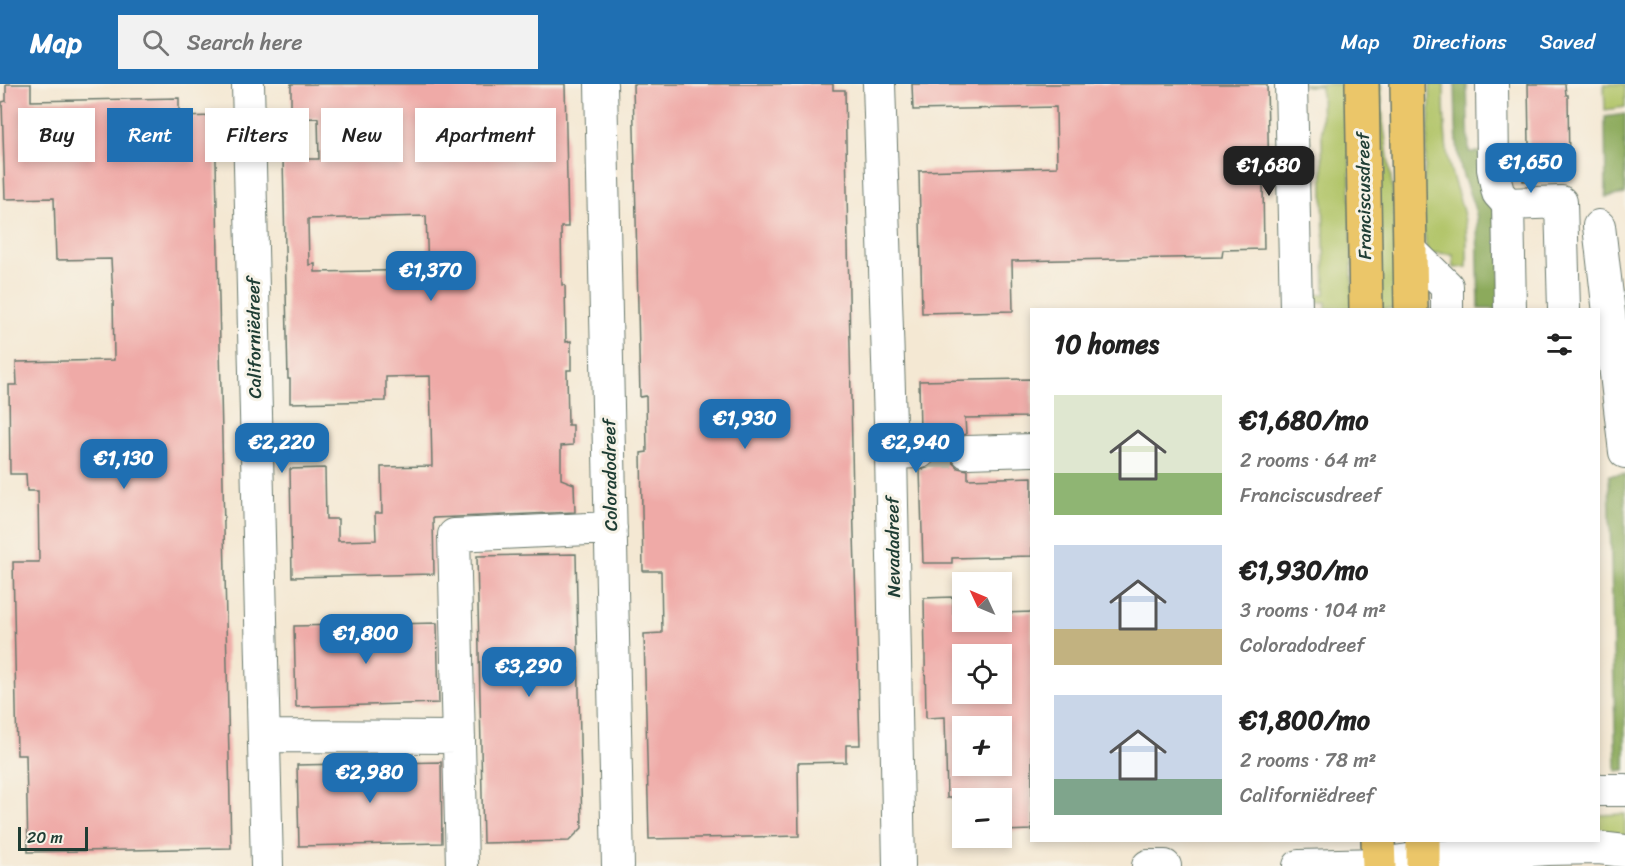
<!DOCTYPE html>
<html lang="en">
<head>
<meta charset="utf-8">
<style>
	:root { --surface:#fff; --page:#f2f2f2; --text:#222; --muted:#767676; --accent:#1f6fb2 }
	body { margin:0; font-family:Sriracha,sans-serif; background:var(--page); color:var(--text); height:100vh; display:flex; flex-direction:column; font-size:22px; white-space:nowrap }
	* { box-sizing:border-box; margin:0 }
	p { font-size:20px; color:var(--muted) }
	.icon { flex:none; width:33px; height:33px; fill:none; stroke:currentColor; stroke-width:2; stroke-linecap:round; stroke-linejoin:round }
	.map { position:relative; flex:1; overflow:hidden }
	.panel { position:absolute; left:1030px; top:224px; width:570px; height:534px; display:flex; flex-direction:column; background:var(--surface); border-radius:0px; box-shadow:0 3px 9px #0003 }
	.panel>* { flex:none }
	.top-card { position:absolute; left:18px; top:24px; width:570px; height:54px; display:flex; gap:12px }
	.needle { width:39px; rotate:314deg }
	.buttons { position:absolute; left:952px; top:488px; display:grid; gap:12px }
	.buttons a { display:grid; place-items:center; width:60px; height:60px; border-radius:0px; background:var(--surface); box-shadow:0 3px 9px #0003; font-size:30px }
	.scale { position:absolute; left:18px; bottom:15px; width:70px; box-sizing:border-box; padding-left:6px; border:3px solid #1f3d34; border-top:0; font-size:16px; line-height:21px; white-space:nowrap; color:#1f3d34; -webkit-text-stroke:4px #f7f3e8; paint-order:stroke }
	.price { position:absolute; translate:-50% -51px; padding:0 14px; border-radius:12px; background:var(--accent); color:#fff; font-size:20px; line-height:39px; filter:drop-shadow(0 2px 3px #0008) }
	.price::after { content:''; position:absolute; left:50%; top:36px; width:18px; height:14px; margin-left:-9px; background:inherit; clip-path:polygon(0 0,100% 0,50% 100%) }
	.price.current { background:#222; color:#fff }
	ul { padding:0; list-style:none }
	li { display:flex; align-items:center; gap:18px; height:150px; padding:0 24px }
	li span { display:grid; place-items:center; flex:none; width:168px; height:120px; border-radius:0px; color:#555 }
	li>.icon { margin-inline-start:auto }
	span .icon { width:72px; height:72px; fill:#fffc; stroke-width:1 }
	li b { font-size:26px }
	h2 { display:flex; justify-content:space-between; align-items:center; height:72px; padding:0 24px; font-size:26px }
	.tag { padding:0 21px; border-radius:0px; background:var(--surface); box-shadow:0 3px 9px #0003; font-size:21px; line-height:54px }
	.tag.current { background:var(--accent); color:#fff }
	header { display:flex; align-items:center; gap:36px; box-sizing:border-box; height:84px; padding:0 30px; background:var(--accent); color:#fff }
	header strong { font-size:28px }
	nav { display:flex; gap:33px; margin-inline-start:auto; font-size:21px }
	.search { width:420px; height:54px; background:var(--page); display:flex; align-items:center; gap:15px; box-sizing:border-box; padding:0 21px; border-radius:0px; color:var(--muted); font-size:22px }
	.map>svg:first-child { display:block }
</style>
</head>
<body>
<header>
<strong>Map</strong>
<div class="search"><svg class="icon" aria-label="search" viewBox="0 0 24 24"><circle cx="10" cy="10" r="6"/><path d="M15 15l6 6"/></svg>Search here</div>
<nav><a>Map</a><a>Directions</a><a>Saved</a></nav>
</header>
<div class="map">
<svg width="1625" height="782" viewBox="0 0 1625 782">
	<rect width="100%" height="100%" fill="#f7f3e8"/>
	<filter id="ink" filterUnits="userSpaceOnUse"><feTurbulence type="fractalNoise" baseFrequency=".0167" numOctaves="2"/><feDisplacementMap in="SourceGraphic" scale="12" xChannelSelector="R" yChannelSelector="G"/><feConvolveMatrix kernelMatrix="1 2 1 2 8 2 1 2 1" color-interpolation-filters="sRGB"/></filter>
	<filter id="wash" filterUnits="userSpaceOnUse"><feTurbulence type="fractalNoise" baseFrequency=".008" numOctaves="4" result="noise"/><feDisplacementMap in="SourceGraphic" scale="24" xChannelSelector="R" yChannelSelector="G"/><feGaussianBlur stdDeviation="1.35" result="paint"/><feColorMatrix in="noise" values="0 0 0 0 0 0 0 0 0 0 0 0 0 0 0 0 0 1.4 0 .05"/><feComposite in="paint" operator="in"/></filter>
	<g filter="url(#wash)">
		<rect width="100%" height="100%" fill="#f4e8d3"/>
		<path fill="#b1c467" stroke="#68804e" stroke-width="1.5" d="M1303 0H1348L1353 225H1326V218H1311L1310 211 1325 210 1321 2H1306Z
			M1374 0H1381L1383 37 1393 109 1397 225H1380Z
			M1430 0H1444C1444 25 1444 50 1448 74 1451 94 1460 112 1464 132 1468 148 1467 166 1467 183L1454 184 1453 170 1435 169 1428 179 1421 124 1430 26Z
			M1604 0H1625V23L1605 26Z
			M1625 730V758L1599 749V731Z"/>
		<path fill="#8caa5c" stroke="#567448" stroke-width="1.5" d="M1455 0H1467L1469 68H1483L1499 124 1501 225H1479L1477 134C1473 114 1462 96 1459 76 1455 51 1456 25 1455 0Z
			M1625 30V110L1606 113 1605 33Z
			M1625 390V686L1616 687 1609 391Z"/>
		<g id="blocks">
			<path fill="#efaaa7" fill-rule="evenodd" d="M6 0H31V17L179 14V33L215 32 231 764 28 768 26 671H17L13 478H39L38 407H27L26 390H10L9 301H17L16 278 114 276 113 213 111 175 56 176 54 114 5 115 2 18 6 17Z
				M291 0H565L568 143H561L562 201H565L566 258 571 257V286H567L568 341H573V361L561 362V395L574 400 575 428 433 434 434 490 292 493 290 385 325 384 326 435H338V457L376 456 375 429H382L381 383 432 382 430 292 386 293V317L290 319V295H288L283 75H319L318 34 291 35ZM426 132 428 186 315 188V180L309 181 308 135Z
				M633 0H833V6H845L853 414 860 661H846V678L798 679 799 752 649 755 644 550 662 549 661 487H643L641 369 647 368 646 312 640 313Z
				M912 0H1267L1269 100H1263L1264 165 1223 166 1222 173 1012 177 1013 227 922 229 919 87 1057 83 1056 23 913 26Z
				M1528 0H1565L1566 11H1568L1569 82H1567L1568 96 1523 97 1522 61H1529Z
				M1032 295V333L965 334 966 350 957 353 951 359 949 368 952 378 958 384 968 386V395L1032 393V472L952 474V479H923L920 386 930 383 936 377 938 368 935 358 928 352 920 350 919 297Z
				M576 470 582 744 569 757 483 759 477 472Z
				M953 513V530H963V537H1002V529L1032 528V746L1002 747V714H947L945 633 926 634 924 514ZM963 570H1002V609H963ZM963 642H1002V681H963Z
				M437 539 439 619 296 623 294 542Z
				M441 678 442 759 299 762 297 681Z"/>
		</g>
	</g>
	<g filter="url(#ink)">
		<use href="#blocks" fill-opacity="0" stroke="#6a796c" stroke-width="1.5"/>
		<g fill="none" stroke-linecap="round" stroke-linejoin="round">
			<path stroke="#c9c6b3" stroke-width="32" stroke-dasharray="32 16" stroke-linecap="butt" d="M920 368H967"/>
			<g stroke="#6a796c" stroke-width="34">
				<path id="minor" d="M248 0 267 782
					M601 0 618 782
					M879 0 891 369 899 782
					M1291 0 1296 225
					M1492 0 1493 85 1498 109 1508 120 1510 225
					M1508 120 1561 118 1564 225
					M1599 142 1625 368
					M1409 165 1447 202V225
					M967 368 1032 366
					M891 369 920 368
					M264 652 459 653
					M1599 706H1625
					M462 782 454 451 611 444
					M1148 782H1165
					M1299 782 1379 780 1423 774 1548 765 1599 764 1625 767"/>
			</g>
			<g stroke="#6a796c" stroke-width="36">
				<path id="major" d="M1362 0 1366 225
					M1407 0 1411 225
					M1378 756 1379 782
					M1423 756V782"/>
			</g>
			<use href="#minor" stroke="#fff" stroke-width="32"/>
			<use href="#major" stroke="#ebc669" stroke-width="33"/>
		</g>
	</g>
	<g text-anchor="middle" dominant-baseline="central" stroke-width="6" stroke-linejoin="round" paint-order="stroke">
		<g font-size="18" fill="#1f3d34" stroke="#f7f3e8">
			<text transform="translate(1364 112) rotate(-91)">Franciscusdreef</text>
			<text transform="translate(254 254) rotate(-91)">Californiëdreef</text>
			<text transform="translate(610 391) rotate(-91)">Coloradodreef</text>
			<text transform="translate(893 463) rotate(-91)">Nevadadreef</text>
		</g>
	</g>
</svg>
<div class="buttons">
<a><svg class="needle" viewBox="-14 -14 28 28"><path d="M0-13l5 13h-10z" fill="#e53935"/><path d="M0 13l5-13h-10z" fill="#767676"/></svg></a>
<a><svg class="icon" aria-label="locate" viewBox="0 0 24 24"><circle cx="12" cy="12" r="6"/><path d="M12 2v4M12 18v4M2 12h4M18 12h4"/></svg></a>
<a>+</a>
<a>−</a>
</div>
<div class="scale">20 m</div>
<b class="price" style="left:1531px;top:110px">€1,650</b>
<b class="price current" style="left:1269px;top:113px">€1,680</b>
<b class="price" style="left:431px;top:218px">€1,370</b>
<b class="price" style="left:745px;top:366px">€1,930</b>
<b class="price" style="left:282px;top:390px">€2,220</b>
<b class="price" style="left:916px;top:390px">€2,940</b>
<b class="price" style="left:124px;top:406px">€1,130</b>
<b class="price" style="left:366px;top:581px">€1,800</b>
<b class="price" style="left:529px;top:614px">€3,290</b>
<b class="price" style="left:370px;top:720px">€2,980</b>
<div class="top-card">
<a class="tag">Buy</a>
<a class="tag current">Rent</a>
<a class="tag">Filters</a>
<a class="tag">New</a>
<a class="tag">Apartment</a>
</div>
<section class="panel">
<h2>10 homes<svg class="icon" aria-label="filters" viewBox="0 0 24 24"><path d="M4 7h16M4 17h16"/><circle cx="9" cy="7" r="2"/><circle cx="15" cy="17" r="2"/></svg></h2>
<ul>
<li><span style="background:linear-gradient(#dfe7d0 65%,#8fb573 0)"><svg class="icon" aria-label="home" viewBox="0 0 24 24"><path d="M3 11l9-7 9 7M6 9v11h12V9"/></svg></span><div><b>€1,680/mo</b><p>2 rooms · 64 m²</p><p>Franciscusdreef</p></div></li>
<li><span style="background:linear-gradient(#c9d6e8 70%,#c2b280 0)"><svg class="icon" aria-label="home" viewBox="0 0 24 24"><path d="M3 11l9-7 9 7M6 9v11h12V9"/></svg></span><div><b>€1,930/mo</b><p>3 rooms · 104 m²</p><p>Coloradodreef</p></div></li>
<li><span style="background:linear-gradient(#c9d6e8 70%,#7fa58c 0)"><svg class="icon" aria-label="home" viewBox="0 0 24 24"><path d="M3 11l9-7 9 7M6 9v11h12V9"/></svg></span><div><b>€1,800/mo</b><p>2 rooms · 78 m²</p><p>Californiëdreef</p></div></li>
</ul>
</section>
</div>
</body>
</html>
